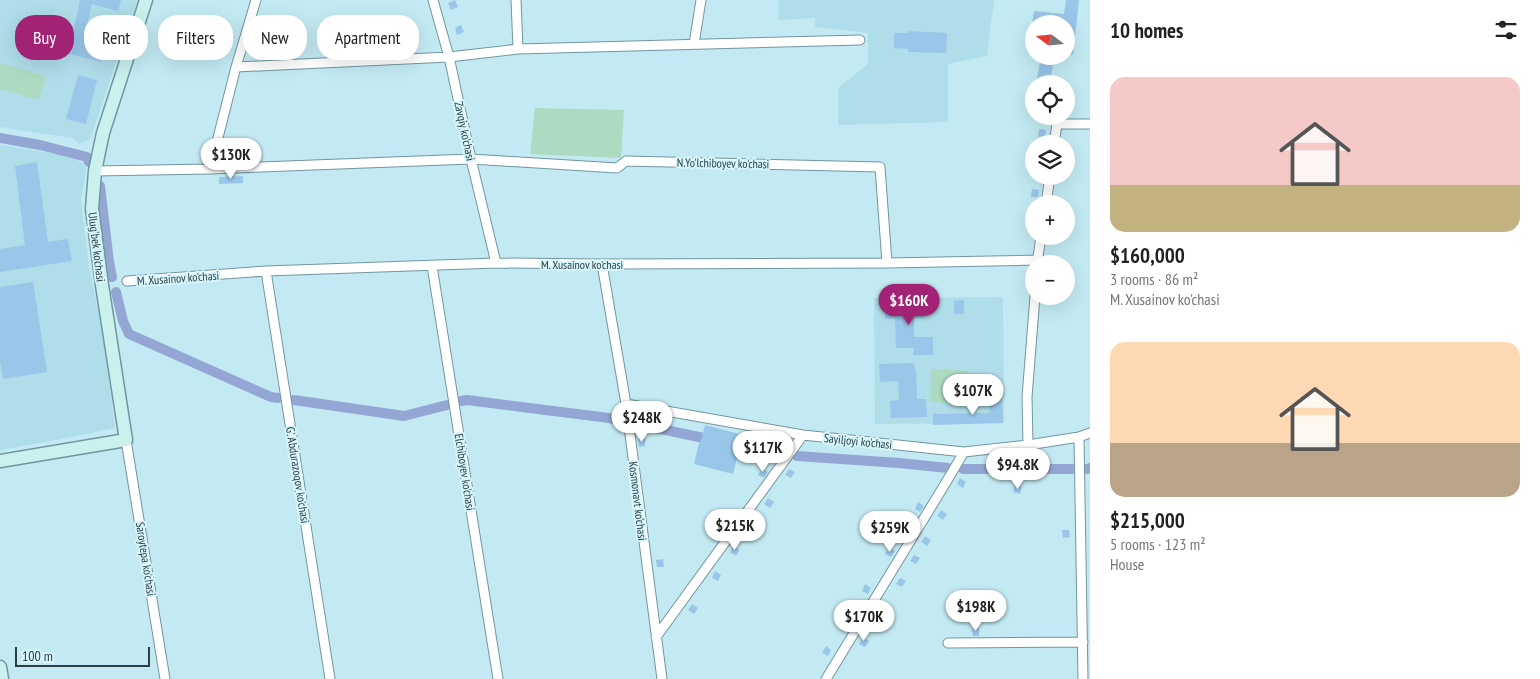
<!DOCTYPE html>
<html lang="en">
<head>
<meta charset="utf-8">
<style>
	:root { --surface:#fff; --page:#f2f2f2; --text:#222; --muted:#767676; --accent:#a22375 }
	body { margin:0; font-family:"PT Sans Narrow",sans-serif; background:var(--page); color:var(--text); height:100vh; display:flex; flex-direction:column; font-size:19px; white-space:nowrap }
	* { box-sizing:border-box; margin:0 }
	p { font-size:16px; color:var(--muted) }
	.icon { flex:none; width:28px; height:28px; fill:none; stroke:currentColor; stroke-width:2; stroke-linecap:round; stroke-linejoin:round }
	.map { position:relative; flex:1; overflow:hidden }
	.sheet { display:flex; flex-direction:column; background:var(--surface); width:450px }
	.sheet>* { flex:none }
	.hud { position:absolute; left:15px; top:15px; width:475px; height:45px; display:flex; gap:10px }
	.needle { width:32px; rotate:286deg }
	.controls { position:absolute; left:1025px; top:15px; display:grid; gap:10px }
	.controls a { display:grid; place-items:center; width:50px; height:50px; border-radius:50%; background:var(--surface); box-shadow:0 5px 20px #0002; font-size:25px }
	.scale { position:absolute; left:15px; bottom:12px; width:135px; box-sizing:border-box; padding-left:5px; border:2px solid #2e3d41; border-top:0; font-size:14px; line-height:18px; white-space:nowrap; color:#2e3d41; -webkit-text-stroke:4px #d6f6fd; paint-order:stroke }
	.price { position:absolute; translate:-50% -42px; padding:0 11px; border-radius:18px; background:#fff; color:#222; font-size:16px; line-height:32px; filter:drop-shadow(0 1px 2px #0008) }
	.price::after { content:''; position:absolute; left:50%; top:30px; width:15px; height:11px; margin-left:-8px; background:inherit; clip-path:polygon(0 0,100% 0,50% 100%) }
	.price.active { background:var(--accent); color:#fff }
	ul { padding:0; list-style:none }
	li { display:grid; align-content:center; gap:10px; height:265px; padding:0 20px }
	li span { display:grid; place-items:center; height:155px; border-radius:15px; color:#555 }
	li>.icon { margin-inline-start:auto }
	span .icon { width:90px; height:90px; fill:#fffc; stroke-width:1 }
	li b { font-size:21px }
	h2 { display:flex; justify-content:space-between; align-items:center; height:60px; padding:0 20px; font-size:21px }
	.tag { padding:0 18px; border-radius:20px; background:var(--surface); box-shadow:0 5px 20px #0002; font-size:18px; line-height:45px }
	.tag.active { background:var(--accent); color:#fff }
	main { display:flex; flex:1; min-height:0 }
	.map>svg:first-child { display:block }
</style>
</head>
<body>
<main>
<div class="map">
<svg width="1090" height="679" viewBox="0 0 1090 679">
	<rect width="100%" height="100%" fill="#c3eaf3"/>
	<path fill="#afdde9" d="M0 0H138L90 139 79 144 72 138 0 127Z
		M779 0H994L987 56 948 64V122L838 125V88L868 64V33L815 27V18L778 20Z
		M0 145 62 155 87 164 81 200 89 267 102 329 115 428 51 441 0 450Z
		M1003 297 1004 423 875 424 874 298Z"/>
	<path fill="#acdbc2" d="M0 63 46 76 39 100 0 89Z
		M535 108 624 110 621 158 530 154Z
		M931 369 969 371 968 404 930 402Z"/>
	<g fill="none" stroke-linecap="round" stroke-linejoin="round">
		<path stroke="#94a7d4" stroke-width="10" d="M0 138 40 145 87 157 89 162
			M100 186 109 262 112 277
			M116 292 123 321 129 334 271 397 278 398
			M294 400 404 416 447 405
			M461 401 467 400 609 418 713 440
			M727 444 765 453 780 455
			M797 456 899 463 948 468
			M963 469H1072
			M1087 469 1090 468"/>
	</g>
	<path fill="#99c7ea" d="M80 0H121L118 11 92 4 86 30 109 36 102 62 41 47 47 20 74 27Z
		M455 0 458 7 451 10 448 3Z
		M1066 0H1079L1073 55 1066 54V24H1032L1034 11 1064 14Z
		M461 25 464 32 457 35 455 28Z
		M909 31 947 33 946 53 908 52V49L894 48V33H909Z
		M1041 56H1054L1050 84H1036Z
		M78 75 97 80 86 124 66 119Z
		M1039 129 1046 130 1045 138 1038 137Z
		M37 162 48 242 68 239 72 261 0 272V249L25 245 15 166Z
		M243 176V183L219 184V177Z
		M1032 189 1039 190 1038 197H1031Z
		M33 282 47 372 3 379 0 361V287Z
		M923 299V318H914V337H933V355H913L914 348H896L895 318 885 319 884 302Z
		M964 300V314H954V301Z
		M913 363 916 371 917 399H926L927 417 891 418 890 401 899 400 898 381 880 382 879 364Z
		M990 398H1002L1003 423 933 425V414L989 413Z
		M705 425 743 435 733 474 694 464 699 443H700Z
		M638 439H645V446L639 447Z
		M762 469 768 472 764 478 758 475Z
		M789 469 795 472 791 478 785 475Z
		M960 478 966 482 963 488 957 484Z
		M1015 485 1022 487 1020 494 1013 492Z
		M768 498 774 502 770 508 764 504Z
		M918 502 924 506 920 512 915 509Z
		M941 510 947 514 943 520 937 516Z
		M754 517 760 520 757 526 751 523Z
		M1062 530H1069L1070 537 1063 538Z
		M743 533 749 536 745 542 739 539Z
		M925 536 931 540 927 546 921 542Z
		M734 546 739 550 736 556 730 552Z
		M889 548 895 551 891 557 885 554Z
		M914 555 920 558 916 564 910 561Z
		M663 559 664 567H657L656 560Z
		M715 571 721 575 718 581 712 578Z
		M900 578 906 581 902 587 896 584Z
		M865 584 871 588 868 594 862 591Z
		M692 604 698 608 694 614 688 610Z
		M881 609 886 612 883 618 877 615Z
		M849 611 855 614 851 620 845 617Z
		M979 628V636H973L972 629Z
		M863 638 869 641 865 647 859 644Z
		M826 646 831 650 828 656 822 653Z"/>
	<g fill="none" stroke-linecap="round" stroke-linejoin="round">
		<g stroke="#71969f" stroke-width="11">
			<path id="street" d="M433 0 449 57 471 159 496 263
				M516 0 518 49
				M694 44 701 0
				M236 67 449 57 518 49 860 40
				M1054 144 1057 124H1090
				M210 169 236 67 256 0
				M95 171 210 169 471 159 617 168 626 161 880 167 887 263
				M1046 204 1050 176
				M602 264 626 404 662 679
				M1037 264 1041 236
				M432 266 498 679
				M266 271 330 679
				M127 281 266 271 496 263 602 264 887 263 1038 260
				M626 404 803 435 964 452 1028 445 1079 437 1090 433
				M1079 437 1083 679
				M126 440 165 679
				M1028 445 1027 397 1035 296
				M656 637 803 435
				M948 643 1083 642
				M826 679 945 484 964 452"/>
		</g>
		<g stroke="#71969f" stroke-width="15">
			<path id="secondary" d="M0 461 126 440 102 285 92 209 95 171 103 133 146 0
				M0 667 2 679"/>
		</g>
		<use href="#street" stroke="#fff" stroke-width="9"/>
		<use href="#secondary" stroke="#caf1ee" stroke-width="12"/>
	</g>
	<g text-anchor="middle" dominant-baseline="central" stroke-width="4" stroke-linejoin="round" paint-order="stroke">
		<g font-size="12" fill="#2e3d41" stroke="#d6f6fd">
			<text transform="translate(465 131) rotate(78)">Zavqiy ko'chasi</text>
			<text transform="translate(723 163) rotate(1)">N.Yo'lchiboyev ko'chasi</text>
			<text transform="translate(97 247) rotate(83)">Ulug'bek ko'chasi</text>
			<text x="582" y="264">M. Xusainov ko'chasi</text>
			<text transform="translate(178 278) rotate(-4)">M. Xusainov ko'chasi</text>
			<text transform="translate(858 441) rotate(6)">Sayiljoyi ko'chasi</text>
			<text transform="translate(465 472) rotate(81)">Elchiboyev ko'chasi</text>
			<text transform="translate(298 475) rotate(81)">G'. Abdurazoqov ko'chasi</text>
			<text transform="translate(638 501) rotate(83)">Kosmonavt ko'chasi</text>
			<text transform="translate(146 559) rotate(81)">Saroytepa ko'chasi</text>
		</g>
	</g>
</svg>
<div class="controls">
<a><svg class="needle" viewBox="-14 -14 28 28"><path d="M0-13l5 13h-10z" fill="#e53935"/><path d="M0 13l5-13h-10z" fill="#767676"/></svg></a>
<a><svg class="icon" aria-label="locate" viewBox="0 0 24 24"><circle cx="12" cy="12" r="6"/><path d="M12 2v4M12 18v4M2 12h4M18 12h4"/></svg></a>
<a><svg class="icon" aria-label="layers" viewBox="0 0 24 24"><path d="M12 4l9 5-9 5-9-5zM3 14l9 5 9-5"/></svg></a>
<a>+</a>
<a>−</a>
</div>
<div class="scale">100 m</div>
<b class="price" style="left:231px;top:180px">$130K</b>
<b class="price active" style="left:909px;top:326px">$160K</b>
<b class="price" style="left:973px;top:416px">$107K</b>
<b class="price" style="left:642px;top:443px">$248K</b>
<b class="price" style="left:763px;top:473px">$117K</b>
<b class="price" style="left:1018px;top:490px">$94.8K</b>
<b class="price" style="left:735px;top:551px">$215K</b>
<b class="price" style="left:890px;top:553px">$259K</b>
<b class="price" style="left:976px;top:632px">$198K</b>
<b class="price" style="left:864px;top:642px">$170K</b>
<div class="hud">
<a class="tag active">Buy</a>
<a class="tag">Rent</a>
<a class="tag">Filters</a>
<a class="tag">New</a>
<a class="tag">Apartment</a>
</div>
</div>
<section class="sheet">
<h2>10 homes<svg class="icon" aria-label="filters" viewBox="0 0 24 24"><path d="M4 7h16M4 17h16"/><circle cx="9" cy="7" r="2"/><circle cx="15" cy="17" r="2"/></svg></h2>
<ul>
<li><span style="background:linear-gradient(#f6c9c9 70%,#c2b280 0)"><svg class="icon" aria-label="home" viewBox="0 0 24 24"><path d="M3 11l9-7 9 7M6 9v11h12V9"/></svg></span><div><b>$160,000</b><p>3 rooms · 86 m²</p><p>M. Xusainov ko'chasi</p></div></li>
<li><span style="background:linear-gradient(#ffd9b3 65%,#b9a48a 0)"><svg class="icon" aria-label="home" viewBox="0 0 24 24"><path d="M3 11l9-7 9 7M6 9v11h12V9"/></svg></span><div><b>$215,000</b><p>5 rooms · 123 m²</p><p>House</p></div></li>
</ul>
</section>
</main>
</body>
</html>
